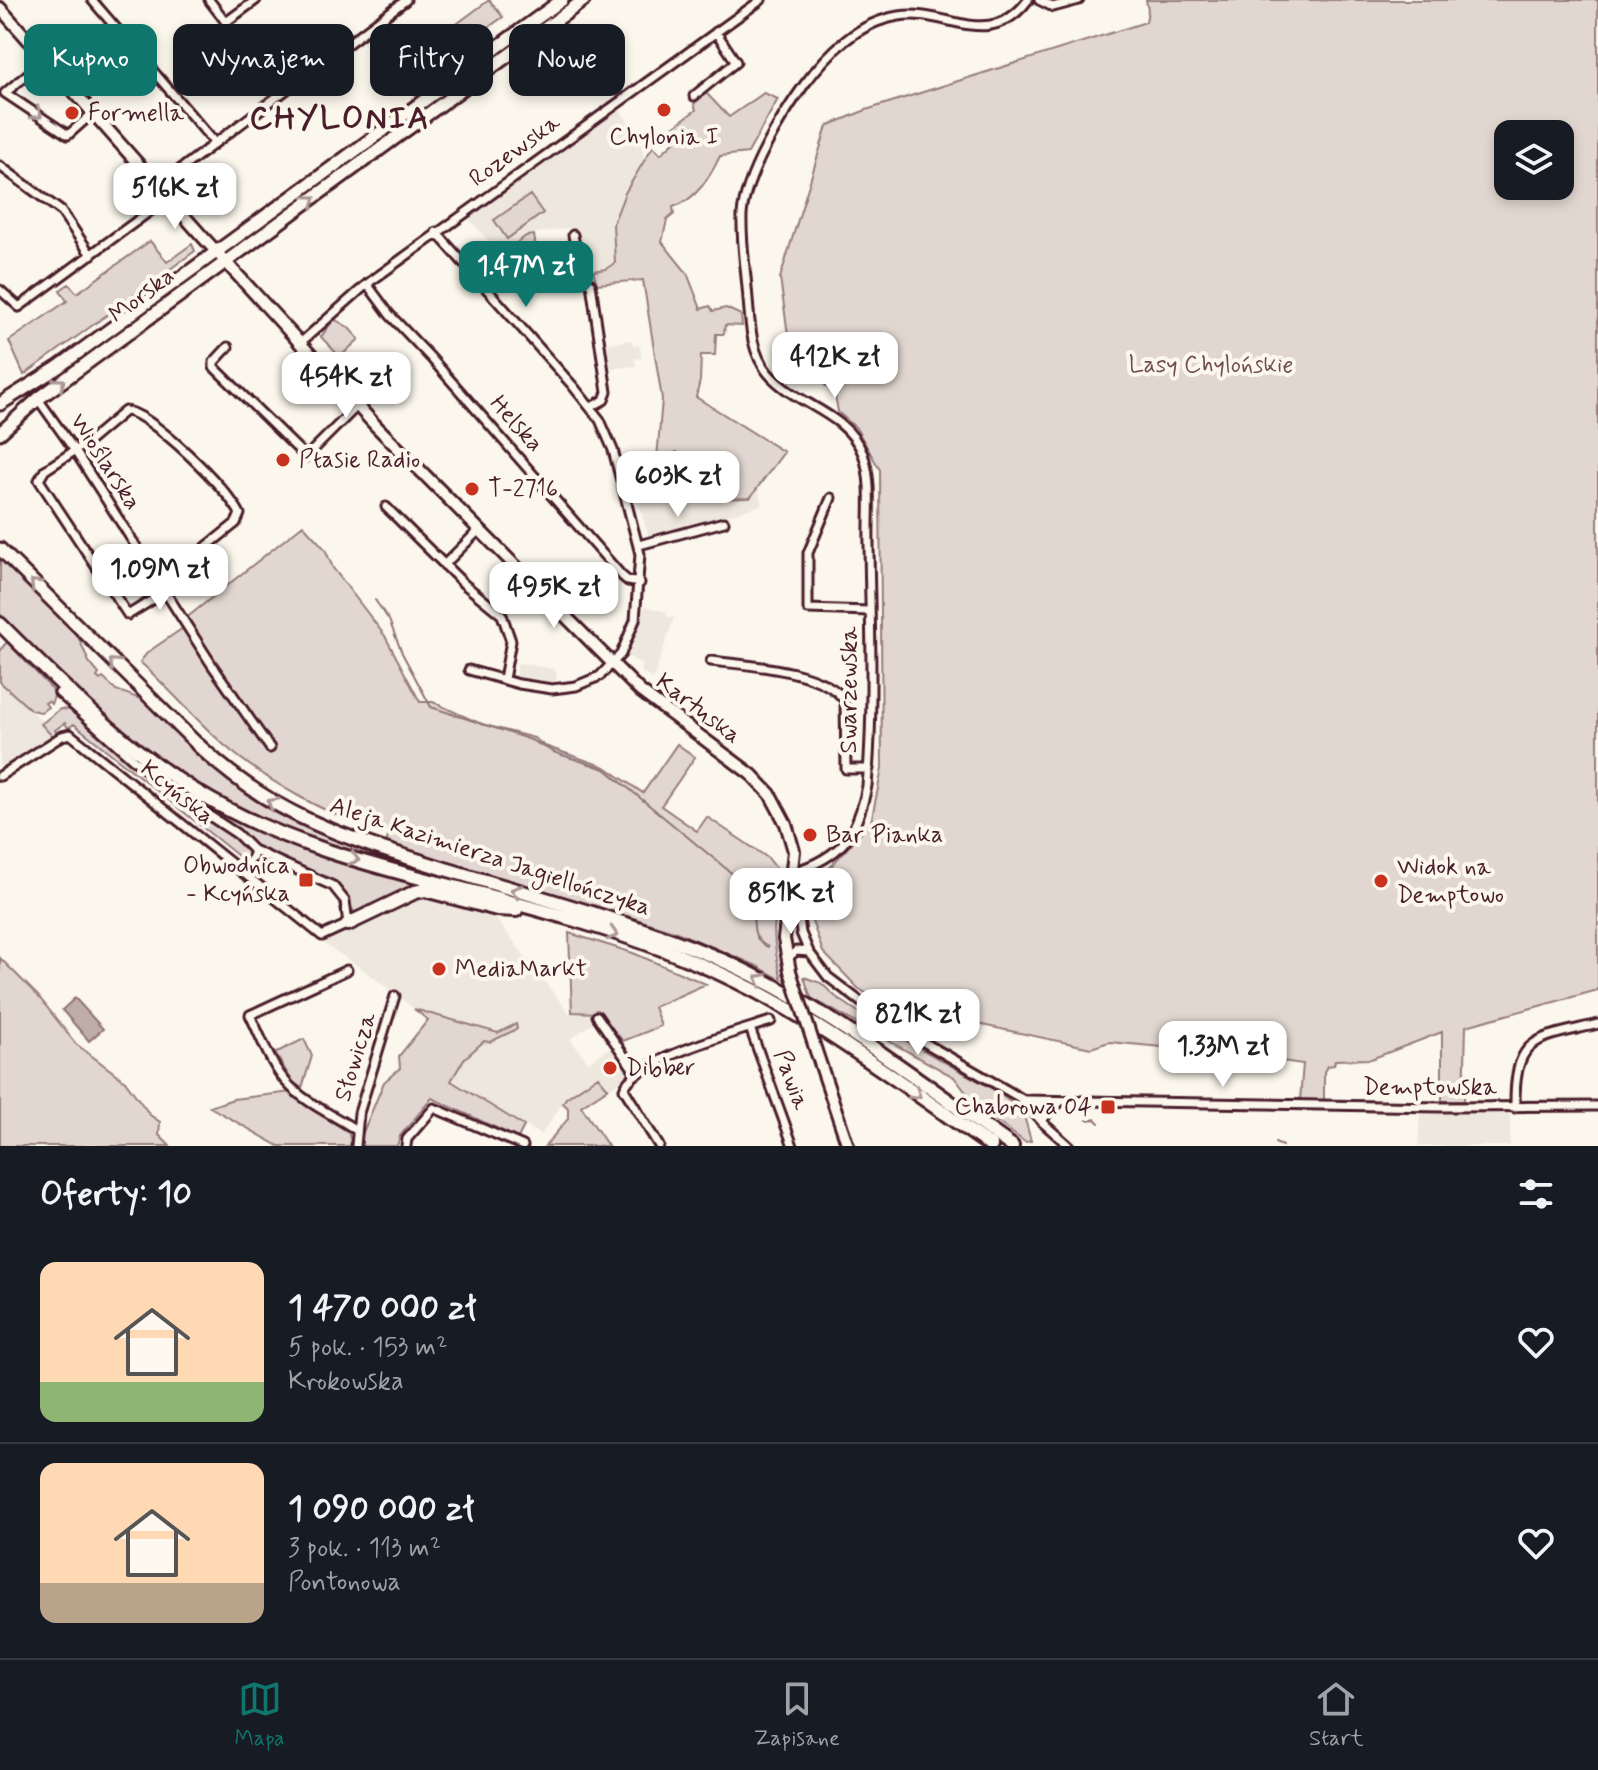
<!DOCTYPE html>
<html lang="pl">
<head>
<meta charset="utf-8">
<style>
	:root { --surface:#171b24; --page:#242831; --text:#f1f3f6; --muted:#9ea1a6; --line:#363941; --accent:#0f766e }
	body { margin:0; font-family:Mynerve,sans-serif; background:var(--page); color:var(--text); height:100vh; display:flex; flex-direction:column; font-size:30px; white-space:nowrap }
	* { box-sizing:border-box; margin:0 }
	p { font-size:26px; color:var(--muted) }
	.icon { flex:none; width:44px; height:44px; fill:none; stroke:currentColor; stroke-width:2; stroke-linecap:round; stroke-linejoin:round }
	.map { position:relative; height:1146px; overflow:hidden }
	.panel { display:flex; flex-direction:column; background:var(--surface); flex:1 }
	.panel>* { flex:none }
	.hud { position:absolute; left:24px; top:24px; width:800px; height:72px; display:flex; gap:16px }
	.controls { position:absolute; left:1494px; top:120px; display:grid; gap:16px }
	.controls a { display:grid; place-items:center; width:80px; height:80px; border-radius:16px; background:var(--surface); box-shadow:0 4px 12px #0003; font-size:40px }
	.price { position:absolute; translate:-50% -68px; padding:0 18px; border-radius:16px; background:#fff; color:#222; font-size:26px; line-height:52px; filter:drop-shadow(0 2px 4px #0008) }
	.price::after { content:''; position:absolute; left:50%; top:48px; width:24px; height:18px; margin-left:-12px; background:inherit; clip-path:polygon(0 0,100% 0,50% 100%) }
	.price.active { background:var(--accent); color:#fff }
	ul { padding:0; list-style:none }
	li { display:flex; align-items:center; gap:24px; height:200px; padding:0 40px }
	li+li { border-top:2px solid var(--line) }
	li span { display:grid; place-items:center; flex:none; width:224px; height:160px; border-radius:16px; color:#555 }
	li>.icon { margin-inline-start:auto }
	span .icon { width:96px; height:96px; fill:#fffc; stroke-width:1 }
	li b { font-size:34px }
	h2 { display:flex; justify-content:space-between; align-items:center; height:96px; padding:0 40px; font-size:34px }
	.pill { padding:0 28px; border-radius:16px; background:var(--surface); box-shadow:0 4px 12px #0003; font-size:28px; line-height:72px }
	.pill.active { background:var(--accent); color:#fff }
	.menu { display:flex; justify-content:space-around; align-items:center; height:112px; border-top:2px solid var(--line); background:var(--surface); font-size:22px; color:var(--muted) }
	.menu a { display:grid; justify-items:center; gap:4px }
	.menu .active { color:var(--accent) }
	.map>svg:first-child { display:block }
</style>
</head>
<body>
<div class="map">
<svg width="1598" height="1146" viewBox="0 0 1598 1146">
	<rect width="100%" height="100%" fill="#fbf7ec"/>
	<filter id="ink" filterUnits="userSpaceOnUse"><feTurbulence type="fractalNoise" baseFrequency=".0125" numOctaves="2"/><feDisplacementMap in="SourceGraphic" scale="16" xChannelSelector="R" yChannelSelector="G"/><feConvolveMatrix kernelMatrix="1 2 1 2 8 2 1 2 1" color-interpolation-filters="sRGB"/></filter>
	<g filter="url(#ink)">
		<path fill="#eee7de" d="M620 110 640 140 645 160 625 193 613 224 615 263 606 269 583 272 577 233 570 228 526 235 505 251 501 247 497 250 468 218Z
			M632 340 633 346H640L641 358 635 359 636 366 608 369 605 344Z
			M741 426 762 505 649 538 627 463Z
			M645 606 667 612 666 616 674 618 653 680 642 672 641 663 628 657Z
			M518 663 555 669 557 677 554 686 515 677Z
			M0 682 43 722 41 725 52 736 8 765 0 766Z
			M429 896 493 915 569 1013H599L602 1017 570 1039 588 1062 612 1047 631 1073 609 1089 599 1076 566 1098 541 1135 451 1081 464 1059 484 1041 432 1023 368 973 323 943 338 933Z
			M1420 1112 1510 1114V1146H1418Z"/>
		<path fill="#e2d7d0" stroke="#967b7e" stroke-width="2" fill-rule="evenodd" d="M489 0 503 17 466 43 454 26Z
			M1146 0H1598V990L1466 1026 1464 1101H1442V1032L1371 1059 1335 1060 1334 1065 1327 1066 1324 1072V1100H1300L1303 1064 1226 1053 1109 1042 1091 1048 897 1007 892 1010 858 988 823 952 809 913 810 892 814 885 871 822 882 769 880 470 856 428 838 412 835 395 790 349 780 278 827 126 866 110 1146 22 1148 10ZM1508 134H1560V186H1508Z
			M706 93 729 117 764 93 778 99 748 153 720 156C710 177 696 200 673 207L674 214 667 220 662 242 687 273 701 309 710 306 713 311 726 308 741 315 742 326 725 325 724 334H716L715 355H701L700 381 696 397 784 452 750 498 714 499 677 452 657 459 662 399 643 280 597 284 593 271 606 269 615 263 613 224 625 193 653 146 661 154 679 137 673 127 696 110 694 104Z
			M530 195 543 213 507 239 494 220Z
			M534 235 540 277 533 278 507 250 526 236Z
			M150 241 167 262 192 244 195 251 24 375 9 341 67 301 60 290 69 284 77 293Z
			M334 319 348 327 359 339 340 357 321 337Z
			M303 525 325 549 333 568 385 636 420 702H433L481 724 534 738 545 746 605 767 643 793 677 744 695 757 661 806 697 831 707 817 768 858 783 877C773 921 770 936 782 980L755 965 674 931 386 843 390 831C338 824 263 779 223 744 194 718 169 688 140 662L148 652 183 628 180 623Z
			M0 556 77 634 89 662 99 674 97 677 100 680 103 678 116 690 146 701 224 777 254 800 301 825 428 870V873C361 855 294 836 231 805 142 760 70 683 0 614Z
			M7 642 52 689 54 697 51 704 48 701 45 703 48 707 41 712 31 710 0 682V650Z
			M54 685C110 729 163 780 226 815 287 849 356 866 423 884L358 914 354 912 339 886 257 849 242 835 152 770 84 713Z
			M60 709 70 710 151 778 236 837 247 850V862L238 863 242 859 74 724 68 728 65 723 55 730 57 733 52 736 41 724Z
			M569 933 633 953 706 984 654 1007 661 1026 623 1041 599 1013 572 1012Z
			M0 958 38 996 76 1044 125 1081 150 1115 160 1122 159 1135 170 1146H0Z
			M804 977 821 983 836 997 876 1024 996 1091 1023 1112 1031 1141 1025 1142 978 1108 954 1077 811 998Z
			M414 1009 498 1033 516 1024 517 1029 490 1042 484 1041 464 1059 451 1081 524 1126 518 1138 432 1098 400 1136 397 1146H360L361 1137 384 1082 400 1068 399 1056 428 1020Z
			M304 1039 312 1056 302 1088 292 1081 275 1053Z
			M598 1076 608 1088 581 1106 608 1146H545L568 1119V1108L563 1103 566 1098Z
			M292 1092 347 1127 352 1146H279L210 1107 233 1099Z"/>
		<path fill="#bfadaa" stroke="#907477" stroke-width="2" d="M75 998 103 1029 89 1041 62 1010Z"/>
		<g fill="none" stroke-linecap="round" stroke-linejoin="round">
			<path stroke="#907477" stroke-width="2" d="M375 600 389 620 402 653 431 707 531 740 556 753 605 769 746 885C749 894 753 903 753 912 754 928 752 939 768 947
				M1087 1120 1095 1119 1099 1123
				M1275 1143 1282 1146"/>
			<g stroke="#4a1f2b" stroke-width="13">
				<path id="street" d="M92 0 215 143
					M209 0 226 22 256 0
					M1028 0C989 52 946 8 899 16 858 22 828 53 804 85 781 117 745 176 742 215 741 242 746 271 748 299 750 324 751 353 768 373 796 406 846 411 863 454 873 481 868 516 869 544 870 624 874 706 867 786 857 835 842 857 793 872L801 933 809 952 828 977 882 1018 1022 1099 1042 1122 1069 1146
					M1039 0 1053 7 1079 0
					M47 58 5 93 68 135 94 112
					M694 96 736 62 716 32
					M0 166 61 211 91 255
					M158 186 406 0
					M436 232 573 386 600 420 613 450 640 554 635 620 621 654 600 676 576 686 552 689 519 684 469 670
					M573 235 581 277 591 284 607 392 604 400 591 407
					M367 284 390 315 431 358 622 576 628 581 640 583
					M0 290 19 307 168 198
					M299 344 367 284 761 0
					M228 347 214 362V367L306 457 357 406
					M38 399 75 451 212 665 270 748
					M831 498 808 553V609L869 611
					M386 507 464 584 502 615 511 641 504 679
					M639 545 724 522
					M444 565 478 531
					M160 584 236 523 240 514C230 491 149 411 125 411L88 442 45 470 39 480 128 615 165 592
					M711 661C746 665 824 669 845 701L846 769H869
					M0 776 62 736 70 734 322 936 348 924 345 901 333 886 253 850 237 834 190 803 135 761 59 693
					M242 871 253 857V850
					M787 959 796 951 809 952
					M347 970 250 1015C261 1037 270 1064 287 1083 305 1103 334 1115 356 1130
					M597 1016 636 1073
					M750 1028 793 1146
					M1025 1100 1441 1107 1598 1106
					M1515 1108C1514 1035 1536 1039 1598 1024
					M1042 1122 1048 1112 1059 1103
					M356 1146 359 1113 395 996
					M406 1146 407 1139 434 1108 523 1146
					M659 1146 624 1089C633 1060 741 1031 771 1021"/>
			</g>
			<g stroke="#4a1f2b" stroke-width="16">
				<path id="secondary" d="M0 8 201 235 376 426 640 691 752 775 770 794 786 824 794 851 784 939 790 971
					M816 1051 848 1146"/>
			</g>
			<g stroke="#4a1f2b" stroke-width="17">
				<path id="primary" d="M0 404 57 368 562 0
					M0 433 38 399 584 0
					M0 549 198 745"/>
			</g>
			<g stroke="#4a1f2b" stroke-width="18">
				<path id="highway" d="M0 624C69 693 141 765 229 810 292 843 360 862 428 880 518 904 613 927 699 964 805 1009 897 1081 991 1146
					M198 745C271 815 345 838 439 867 523 893 610 916 693 948 809 993 910 1075 1012 1146
					M348 924 415 892 425 890 497 909 516 910"/>
			</g>
			<use href="#street" stroke="#fbf7ec" stroke-width="7"/>
			<use href="#secondary" stroke="#fbf7ec" stroke-width="10"/>
			<use href="#primary" stroke="#fbf7ec" stroke-width="11"/>
			<use href="#highway" stroke="#fbf7ec" stroke-width="12"/>
			<g stroke="#4a1f2b" stroke-width="16" stroke-linecap="butt">
				<path id="secondary-bridge" d="M790 971 816 1051"/>
			</g>
			<use href="#secondary-bridge" stroke="#fbf7ec" stroke-width="10"/>
		</g>
		<defs><path id="oneway-chevron" d="M-2-3.5L2.5 0L-2 3.5" fill="none" stroke-width="1.6" stroke-linecap="round" stroke-linejoin="round" transform="scale(2)"/></defs>
		<g stroke="#ab9695">
			<use href="#oneway-chevron" transform="translate(37 114) rotate(34)"/>
			<use href="#oneway-chevron" transform="translate(311 200) rotate(-36)"/>
			<use href="#oneway-chevron" transform="translate(60 383) rotate(-36)"/>
			<use href="#oneway-chevron" transform="translate(35 584) rotate(-135)"/>
			<use href="#oneway-chevron" transform="translate(114 663) rotate(-136)"/>
			<use href="#oneway-chevron" transform="translate(272 803) rotate(-150)"/>
			<use href="#oneway-chevron" transform="translate(354 859) rotate(17)"/>
			<use href="#oneway-chevron" transform="translate(516 891) rotate(-163)"/>
			<use href="#oneway-chevron" transform="translate(613 934) rotate(17)"/>
			<use href="#oneway-chevron" transform="translate(760 979) rotate(-152)"/>
			<use href="#oneway-chevron" transform="translate(916 1094) rotate(35)"/>
		</g>
	</g>
	<g fill="#c8321e" stroke="#fbf7ec" stroke-width="3">
		<circle cx="664" cy="110" r="8"/>
		<circle cx="72" cy="113" r="8"/>
		<circle cx="283" cy="460" r="8"/>
		<circle cx="472" cy="489" r="8"/>
		<circle cx="810" cy="835" r="8"/>
		<rect x="298" y="872" width="16" height="16" rx="4"/>
		<circle cx="1381" cy="881" r="8"/>
		<circle cx="439" cy="969" r="8"/>
		<circle cx="610" cy="1068" r="8"/>
		<rect x="1100" y="1099" width="16" height="16" rx="4"/>
	</g>
	<g text-anchor="middle" dominant-baseline="central" stroke-width="8" stroke-linejoin="round" paint-order="stroke">
		<g font-size="24" fill="#4a1f2b" stroke="#fbf7ec" text-anchor="start">
			<text x="88" y="113">Formella</text>
			<text x="664" y="137" text-anchor="middle">Chylonia I</text>
			<text x="299" y="460">Ptasie Radio</text>
			<text x="488" y="489">T-2716</text>
			<text x="826" y="835">Bar Pianka</text>
			<text x="290" y="866" text-anchor="end">Obwodnica<tspan x="290" dy="28">- Kcyńska</tspan></text>
			<text x="1397" y="867">Widok na<tspan x="1397" dy="28">Demptowo</tspan></text>
			<text x="455" y="969">MediaMarkt</text>
			<text x="626" y="1068">Dibber</text>
			<text x="1092" y="1107" text-anchor="end">Chabrowa 04</text>
		</g>
		<g font-size="24" fill="#4a1f2b" stroke="#fbf7ec">
			<text transform="translate(515 151) rotate(-36)">Rozewska</text>
			<text transform="translate(142 296) rotate(-37)">Morska</text>
			<text transform="translate(516 424) rotate(48)">Helska</text>
			<text transform="translate(105 462) rotate(57)">Wioślarska</text>
			<text transform="translate(849 690) rotate(-90)">Swarzewska</text>
			<text transform="translate(698 709) rotate(37)">Kartuska</text>
			<text transform="translate(177 793) rotate(39)">Kcyńska</text>
			<text transform="translate(490 857) rotate(18)">Aleja Kazimierza Jagiellończyka</text>
			<text transform="translate(356 1057) rotate(-73)">Słowicza</text>
			<text transform="translate(791 1080) rotate(70)">Pawia</text>
			<text x="1430" y="1087">Demptowska</text>
		</g>
		<g font-size="24" fill="#704d54" stroke="#fbf7ec">
			<text x="1211" y="365">Lasy Chylońskie</text>
		</g>
		<g font-size="32" font-weight="bold" letter-spacing="2" fill="#4a1f2b" stroke="#fbf7ec">
			<text x="340" y="119">CHYLONIA</text>
		</g>
	</g>
</svg>
<div class="controls">
<a><svg class="icon" aria-label="layers" viewBox="0 0 24 24"><path d="M12 4l9 5-9 5-9-5zM3 14l9 5 9-5"/></svg></a>
</div>
<b class="price" style="left:175px;top:231px">516K zł</b>
<b class="price active" style="left:526px;top:309px">1.47M zł</b>
<b class="price" style="left:835px;top:400px">412K zł</b>
<b class="price" style="left:346px;top:420px">454K zł</b>
<b class="price" style="left:678px;top:519px">603K zł</b>
<b class="price" style="left:160px;top:612px">1.09M zł</b>
<b class="price" style="left:554px;top:630px">495K zł</b>
<b class="price" style="left:791px;top:936px">851K zł</b>
<b class="price" style="left:918px;top:1057px">821K zł</b>
<b class="price" style="left:1223px;top:1089px">1.33M zł</b>
<div class="hud">
<a class="pill active">Kupno</a>
<a class="pill">Wynajem</a>
<a class="pill">Filtry</a>
<a class="pill">Nowe</a>
</div>
</div>
<section class="panel">
<h2>Oferty: 10<svg class="icon" aria-label="filters" viewBox="0 0 24 24"><path d="M4 7h16M4 17h16"/><circle cx="9" cy="7" r="2"/><circle cx="15" cy="17" r="2"/></svg></h2>
<ul>
<li><span style="background:linear-gradient(#ffd9b3 75%,#8fb573 0)"><svg class="icon" aria-label="home" viewBox="0 0 24 24"><path d="M3 11l9-7 9 7M6 9v11h12V9"/></svg></span><div><b>1 470 000 zł</b><p>5 pok. · 153 m²</p><p>Krokowska</p></div><svg class="icon" aria-label="heart" viewBox="0 0 24 24"><path d="M12 20l-8-8c-3-5 5-10 8-4 3-6 11-1 8 4z"/></svg></li>
<li><span style="background:linear-gradient(#ffd9b3 75%,#b9a48a 0)"><svg class="icon" aria-label="home" viewBox="0 0 24 24"><path d="M3 11l9-7 9 7M6 9v11h12V9"/></svg></span><div><b>1 090 000 zł</b><p>3 pok. · 113 m²</p><p>Pontonowa</p></div><svg class="icon" aria-label="heart" viewBox="0 0 24 24"><path d="M12 20l-8-8c-3-5 5-10 8-4 3-6 11-1 8 4z"/></svg></li>
</ul>
</section>
<nav class="menu">
<a class="active"><svg class="icon" aria-label="map" viewBox="0 0 24 24"><path d="M3 6l6-2 6 2 6-2v14l-6 2-6-2-6 2zM9 4v14M15 6v14"/></svg>Mapa</a>
<a><svg class="icon" aria-label="saved" viewBox="0 0 24 24"><path d="M7 4h10v16l-5-4-5 4z"/></svg>Zapisane</a>
<a><svg class="icon" aria-label="home" viewBox="0 0 24 24"><path d="M3 11l9-7 9 7M6 9v11h12V9"/></svg>Start</a>
</nav>
</body>
</html>
